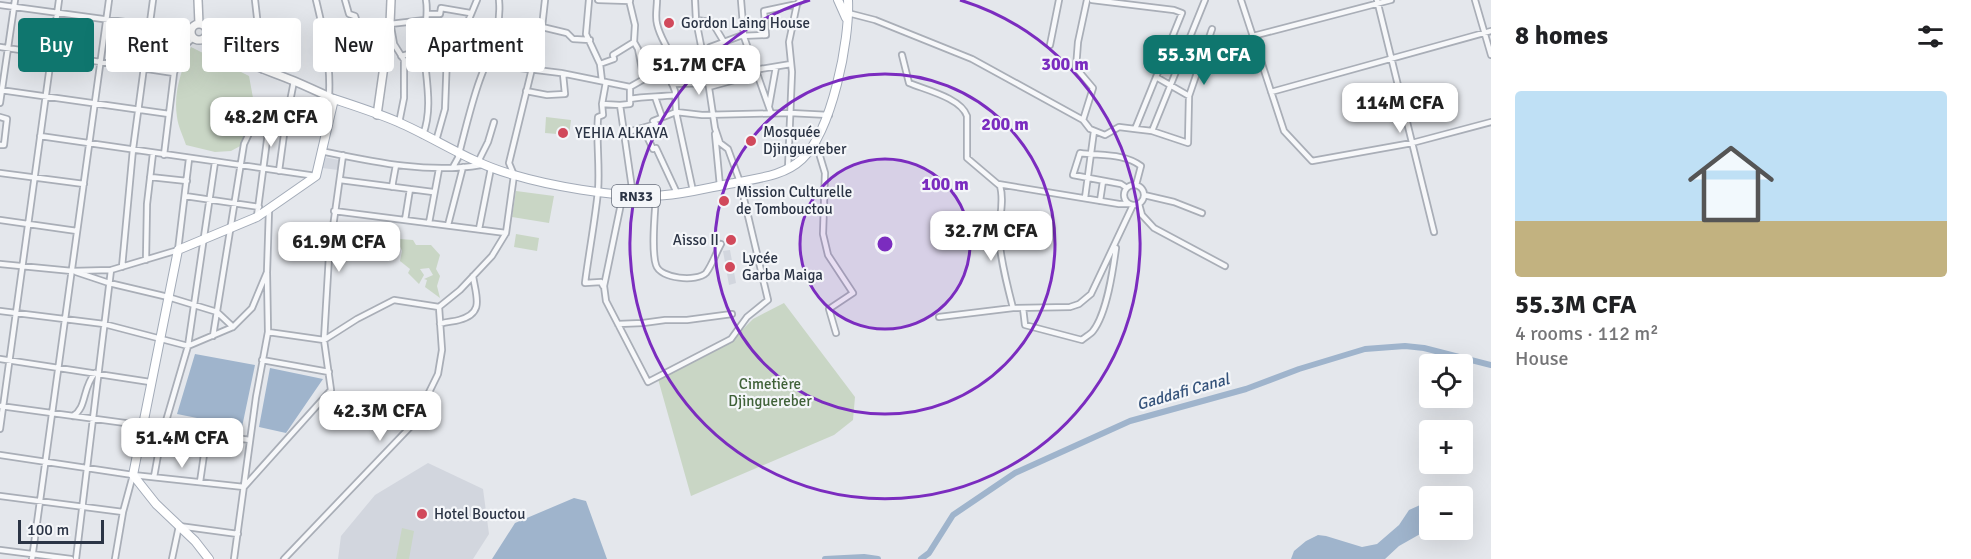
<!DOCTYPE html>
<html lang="en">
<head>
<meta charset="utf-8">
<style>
	:root { --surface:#fff; --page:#f6f6f6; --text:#202124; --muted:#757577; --line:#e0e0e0; --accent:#0f766e }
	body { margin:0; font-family:Signika,sans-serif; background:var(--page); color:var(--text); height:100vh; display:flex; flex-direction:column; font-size:22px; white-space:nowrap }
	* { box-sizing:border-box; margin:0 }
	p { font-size:20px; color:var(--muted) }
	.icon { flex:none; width:33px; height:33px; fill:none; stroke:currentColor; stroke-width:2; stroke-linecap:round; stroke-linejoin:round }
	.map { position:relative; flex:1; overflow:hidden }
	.side { display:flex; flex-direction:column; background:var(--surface); width:480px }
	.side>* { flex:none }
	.top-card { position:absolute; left:18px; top:18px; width:570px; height:54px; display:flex; gap:12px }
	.fabs { position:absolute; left:1419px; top:354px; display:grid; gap:12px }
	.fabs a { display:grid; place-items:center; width:54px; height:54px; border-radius:6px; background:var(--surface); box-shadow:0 6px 24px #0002; font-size:30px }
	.scale { position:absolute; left:18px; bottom:15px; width:86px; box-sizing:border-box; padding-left:6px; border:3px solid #2b3445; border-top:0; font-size:16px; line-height:21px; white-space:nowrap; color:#2b3445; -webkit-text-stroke:4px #f4f6f9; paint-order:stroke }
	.price { position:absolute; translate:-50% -51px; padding:0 14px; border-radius:12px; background:#fff; color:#222; font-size:20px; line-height:39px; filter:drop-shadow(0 2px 3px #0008) }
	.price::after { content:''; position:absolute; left:50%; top:36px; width:18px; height:14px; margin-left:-9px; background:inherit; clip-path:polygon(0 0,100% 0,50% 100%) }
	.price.current { background:var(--accent); color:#fff }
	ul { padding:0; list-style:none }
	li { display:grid; align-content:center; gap:12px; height:318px; padding:0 24px }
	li+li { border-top:2px solid var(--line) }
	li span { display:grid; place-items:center; height:186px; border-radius:6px; color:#555 }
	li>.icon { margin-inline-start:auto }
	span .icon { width:108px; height:108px; fill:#fffc; stroke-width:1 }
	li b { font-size:26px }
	h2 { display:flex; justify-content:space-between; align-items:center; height:72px; padding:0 24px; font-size:26px }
	.chip { padding:0 21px; border-radius:6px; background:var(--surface); box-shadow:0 6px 24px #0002; font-size:21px; line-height:54px }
	.chip.current { background:var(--accent); color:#fff }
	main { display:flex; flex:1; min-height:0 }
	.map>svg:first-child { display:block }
</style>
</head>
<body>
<main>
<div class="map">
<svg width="1491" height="559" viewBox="0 0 1491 559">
	<rect width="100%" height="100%" fill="#e4e7ec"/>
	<path fill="#d2d6de" d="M324 157 339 160 338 170 322 168Z
		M730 250 736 283 729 285 723 251Z
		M428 463 483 489 489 534 473 559H338L341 536 375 495Z"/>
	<path fill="#c9d6c5" d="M191 47 249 76 255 109 244 144 231 151 215 152 186 145C183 136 178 126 177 117 173 92 182 69 191 47Z
		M546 117 571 120 569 135 545 133Z
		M516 191 554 196 549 223 512 217Z
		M516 234 539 238 537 251 514 247Z
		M400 239 413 240 416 245H431L440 255 436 269 440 276 437 286 440 298 425 287 427 280 424 279 433 275 429 268 420 269 424 275 419 284 408 273 410 269 400 261 402 251 399 244Z
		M784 303 855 397 853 420 834 435 691 496 658 379 730 342 753 319Z
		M402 528 414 531 409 559H396Z"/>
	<path fill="#9fb4cc" d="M195 354 255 365 242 427 177 414Z
		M270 368 323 379 286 433 259 427Z
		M574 498 586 501 607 559H492L515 523Z
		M1429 501V529L1399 546 1385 559H1291L1294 551 1306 541 1318 535 1326 536 1362 547 1377 544 1399 525 1409 510Z"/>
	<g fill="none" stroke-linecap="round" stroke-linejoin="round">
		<path stroke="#9fb4cc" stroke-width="6" d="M825 559 864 557 878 559
			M921 559 929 553 953 515 1015 473 1130 421 1246 389 1299 369 1365 349 1405 346 1424 348 1491 365"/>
		<g stroke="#a9aeb7" stroke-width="8">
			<path id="street" d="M255 0 263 70
				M316 0C324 33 331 63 329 96
				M345 0 349 14 355 16 357 22 390 24 425 20
				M589 0 586 34 600 64 602 81
				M598 0 630 1
				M629 0 635 25 634 42 638 49 644 79 630 87V104L620 105 633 195
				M741 0 744 37 771 113
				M1241 0 1284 131 1312 161 1412 143 1491 122
				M1377 0 1434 232
				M1475 0 1491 55
				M0 5 191 31
				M848 13 875 20 972 59 1083 120 1090 129 1105 135 1119 127 1135 129 1182 13 1174 10 1092 0
				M428 14H440L441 8 470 13
				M696 20 712 22 724 42
				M391 27 394 44 404 60V98L399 123
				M542 27 567 33 573 39 590 40
				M1253 36 1391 0
				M495 43H504L537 33 539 27H542L545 0
				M495 43 500 50 502 68
				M1050 45 1059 0
				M0 47 174 73
				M452 54 457 48 477 0
				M453 54 497 68H520L561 73 630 87
				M902 55 909 83C926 90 961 98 967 116V158L1000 186C1005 202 998 222 999 238 1001 262 1007 285 1013 308L1070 307 1079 304 1091 294 1133 205
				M401 56C416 52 433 45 447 55L445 109 436 141
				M673 62 702 59
				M600 64 614 59 613 55 634 42
				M754 70 791 64
				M1156 77 1189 96
				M670 78 675 91 676 112 693 191
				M644 79 670 78C677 53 662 46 657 24 655 17 657 7 657 0
				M672 84 687 77 710 47 740 36 766 35 764 11 797 4
				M675 84 708 83
				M709 87 742 78
				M0 90 169 114
				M526 91 547 95 565 94 563 74
				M1271 92 1491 31
				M655 97 662 117
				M630 99C645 96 660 97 675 95
				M0 103 15 0
				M602 104 620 105
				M769 106 776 67
				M0 117 7 119 4 145H0
				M1083 120 1093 88 1076 68 1078 42 1087 0
				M269 125 285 127 294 81
				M643 128 653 149 656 148 677 193
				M1135 129 1152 131 1188 143 1189 96 1212 29
				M1152 131 1205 0
				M624 133 656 124 653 121 676 112 702 115 790 113 829 115
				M715 134 720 186
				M423 135C433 108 426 80 424 51 423 34 429 17 426 0
				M40 136 316 176
				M816 143 825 173 823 234 828 255 853 293 829 309 836 333
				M321 151C374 162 428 174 481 165
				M164 155 174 73 182 48 193 38
				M478 162 488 142 494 122
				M453 167 458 158C464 134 470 109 478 85 488 55 502 34 499 0
				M788 169 792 72 789 42 797 4 801 0
				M279 171 285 127
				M0 173 84 184
				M150 177 187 181
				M340 180 433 192
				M998 184 1119 204H1130
				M1124 195a10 10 0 1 1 20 0a10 10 0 1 1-20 0Z
				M392 187 396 165
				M1127 188 1121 184 1073 175 1080 153C1100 156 1124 153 1141 166L1136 185
				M623 194 604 286 606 301 648 382 731 339 747 317 768 300 740 182 728 149 720 143 715 128 708 81 696 20 695 0
				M656 195C655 213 651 250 656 265 660 279 697 282 706 273 712 265 716 253 721 244
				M1144 195 1174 202 1202 213
				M185 196 259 207
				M1085 198 1094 131
				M1100 201 1103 181
				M1139 204 1142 215 1154 228 1225 266
				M334 211 506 233
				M0 220 77 231
				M405 220 410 189
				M429 223 439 169
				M448 225 463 167
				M479 229 491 168
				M146 260 147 204 153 153
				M0 264 72 271 111 270 178 250 189 159
				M122 267 133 149 153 0
				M76 272 109 283 168 297 217 312 233 327
				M603 286 601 282 585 283C589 252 595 221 598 191 600 166 596 141 598 117L603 115 602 104 606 82
				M1023 308 1025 325 1082 340C1085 337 1091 334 1093 331 1107 313 1113 270 1116 248
				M0 311 104 324 188 346 233 327 252 308 267 272 269 210
				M939 317 1013 308
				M440 324C447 321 453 322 459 320 485 313 476 297 473 276
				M618 324 643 323 665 320H687L732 314
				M268 332 324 340 357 319 394 300 439 307 460 290 492 256 506 233 514 175 509 163 536 52 537 33
				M213 336 244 144 254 123 269 125 257 216
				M0 359 150 382
				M262 360 329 372
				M0 406 250 440
				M73 416C87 408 82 388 95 373
				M0 429 59 0
				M0 455 133 475 244 487 331 390 324 340 329 256 343 155
				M154 477 161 438 188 346 215 162
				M200 482 207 434
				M0 496 123 512
				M0 550 71 559
				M32 559 109 0
				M76 559 111 270
				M115 559 123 512 133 475
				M172 559 179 526 238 534
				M234 559 256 397 268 332 267 273
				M284 559 414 423 438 374 442 350 439 307"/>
		</g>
		<g stroke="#a9aeb7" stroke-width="10">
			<path id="secondary" d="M198 0 199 24
				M191 32a8 8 0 1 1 16 0a8 8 0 1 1-16 0Z
				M205 38C232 60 262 68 294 81 308 87 321 93 334 99
				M377 115 390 24 391 0"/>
		</g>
		<g stroke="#a3abb8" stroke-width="10">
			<path id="primary" d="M838 0 846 18
				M209 559 195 541 156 504 133 475 178 250 257 217 316 176 334 99C355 106 377 113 398 122 437 139 472 164 514 175 551 186 610 196 649 196 677 196 706 188 734 183 758 178 784 176 802 159 832 131 850 40 848 0"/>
		</g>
		<use href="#street" stroke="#f7f8fa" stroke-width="4.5"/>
		<use href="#secondary" stroke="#fff" stroke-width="7"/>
		<use href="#primary" stroke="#fff" stroke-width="8"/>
	</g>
	<circle cx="885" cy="244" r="85" fill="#7b2cbf" fill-opacity=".12"/>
	<g fill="none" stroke="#7b2cbf" stroke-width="3">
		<circle cx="885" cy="244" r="85"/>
		<circle cx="885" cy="244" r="170"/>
		<path d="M960 0A255 255 0 1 1 810 0"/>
	</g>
	<g fill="#d1495b" stroke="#f4f6f9" stroke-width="2">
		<circle cx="669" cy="23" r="6"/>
		<circle cx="563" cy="133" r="6"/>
		<circle cx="751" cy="141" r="6"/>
		<circle cx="724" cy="201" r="6"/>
		<circle cx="731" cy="240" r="6"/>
		<circle cx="730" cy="267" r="6"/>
		<circle cx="422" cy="514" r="6"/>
	</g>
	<g text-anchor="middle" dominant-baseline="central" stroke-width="4.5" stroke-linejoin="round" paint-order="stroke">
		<rect fill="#f4f6f9" stroke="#676e7b" stroke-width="1.5" x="612" y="185" width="48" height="22" rx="4.5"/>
		<g font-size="14" font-weight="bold" fill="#2b3445">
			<text x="636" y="196">RN33</text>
		</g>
		<g font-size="15" fill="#2b3445" stroke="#f4f6f9" text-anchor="start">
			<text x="681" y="23">Gordon Laing House</text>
			<text x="763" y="132">Mosquée<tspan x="763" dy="17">Djinguereber</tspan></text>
			<text x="575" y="133">YEHIA ALKAYA</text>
			<text x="736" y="192">Mission Culturelle<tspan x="736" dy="17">de Tombouctou</tspan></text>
			<text x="719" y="240" text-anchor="end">Aisso II</text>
			<text x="742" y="258">Lycée<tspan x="742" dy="17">Garba Maiga</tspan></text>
			<text x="434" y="514">Hotel Bouctou</text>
		</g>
		<g font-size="15" fill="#3f6138" stroke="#f4f6f9">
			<text x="770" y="384">Cimetière<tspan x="770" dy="17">Djinguereber</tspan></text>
		</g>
		<g font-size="16" font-style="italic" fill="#34527a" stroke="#f4f6f9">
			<text transform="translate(1183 392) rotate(-16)">Gaddafi Canal</text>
		</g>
	</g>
	<circle cx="885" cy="244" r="9" fill="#7b2cbf" stroke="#f4f6f9" stroke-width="3"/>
	<g font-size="18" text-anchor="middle" font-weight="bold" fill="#7b2cbf" stroke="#f4f6f9" stroke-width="4.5" stroke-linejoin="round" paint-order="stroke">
		<text x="1065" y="70">300 m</text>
		<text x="1005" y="130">200 m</text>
		<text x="945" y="190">100 m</text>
	</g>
</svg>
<div class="fabs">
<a><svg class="icon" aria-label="locate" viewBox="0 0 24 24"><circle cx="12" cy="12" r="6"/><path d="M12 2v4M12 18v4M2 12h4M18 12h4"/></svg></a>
<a>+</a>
<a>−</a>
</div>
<div class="scale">100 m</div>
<b class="price current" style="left:1204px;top:86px">55.3M CFA</b>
<b class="price" style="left:699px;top:96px">51.7M CFA</b>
<b class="price" style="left:1400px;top:134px">114M CFA</b>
<b class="price" style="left:271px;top:148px">48.2M CFA</b>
<b class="price" style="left:991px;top:262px">32.7M CFA</b>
<b class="price" style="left:339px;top:273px">61.9M CFA</b>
<b class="price" style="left:380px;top:442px">42.3M CFA</b>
<b class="price" style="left:182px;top:469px">51.4M CFA</b>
<div class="top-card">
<a class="chip current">Buy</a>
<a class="chip">Rent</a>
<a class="chip">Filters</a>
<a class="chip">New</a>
<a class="chip">Apartment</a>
</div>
</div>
<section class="side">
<h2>8 homes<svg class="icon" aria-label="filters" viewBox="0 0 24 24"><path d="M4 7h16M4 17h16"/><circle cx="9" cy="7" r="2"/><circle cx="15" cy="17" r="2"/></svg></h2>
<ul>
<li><span style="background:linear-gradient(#bfe0f5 70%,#c2b280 0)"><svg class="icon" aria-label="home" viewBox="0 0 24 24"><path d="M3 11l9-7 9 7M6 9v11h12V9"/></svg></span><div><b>55.3M CFA</b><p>4 rooms · 112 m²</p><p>House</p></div></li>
</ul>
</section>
</main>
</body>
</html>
